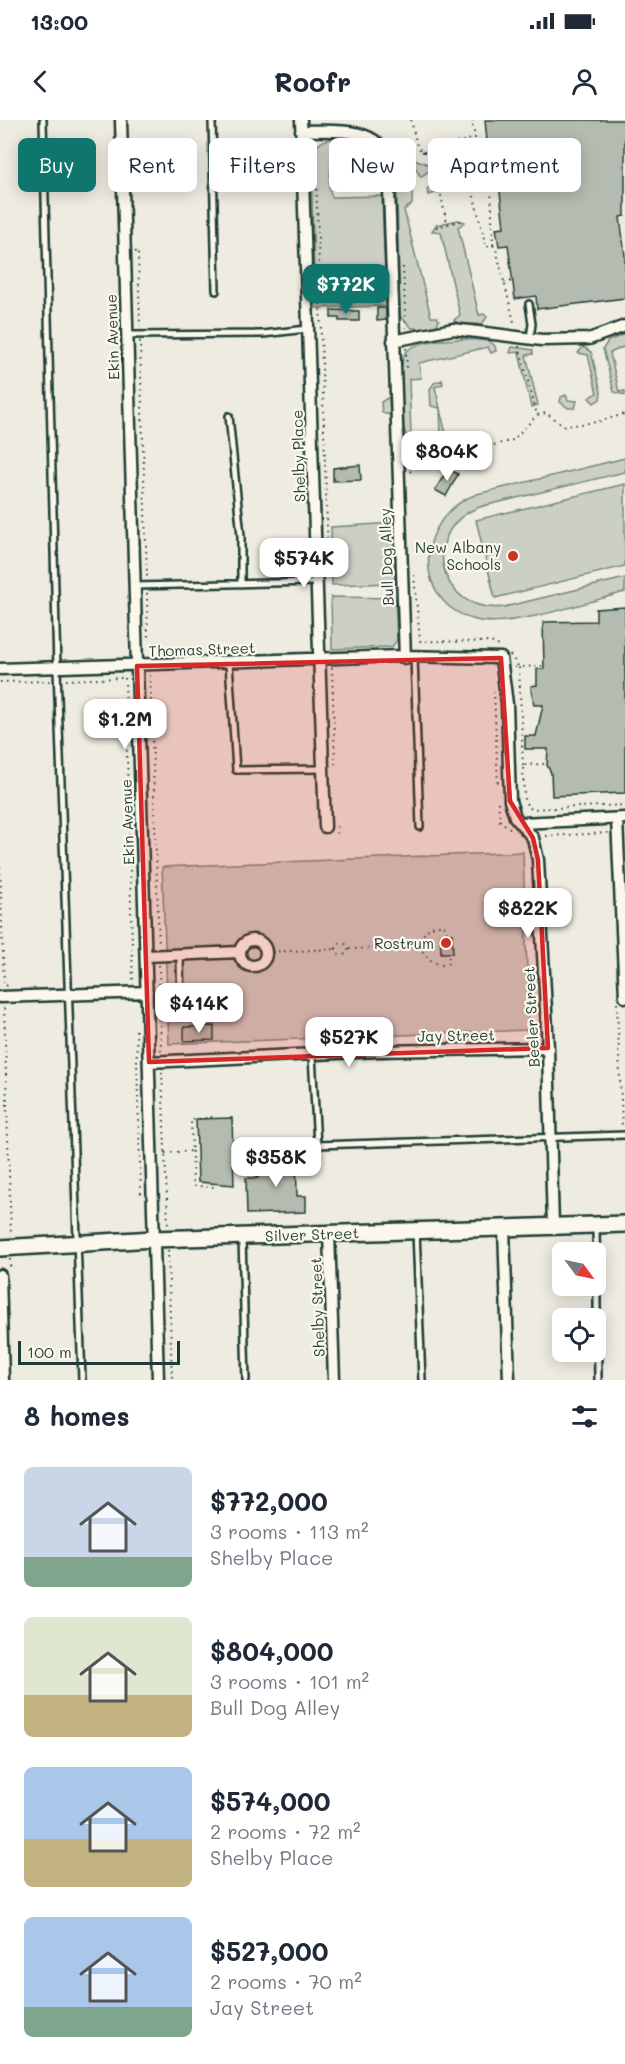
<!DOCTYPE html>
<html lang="en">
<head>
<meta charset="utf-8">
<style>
	:root { --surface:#fff; --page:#f2f2f3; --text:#1f2937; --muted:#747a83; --accent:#0f766e }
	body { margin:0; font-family:Mali,sans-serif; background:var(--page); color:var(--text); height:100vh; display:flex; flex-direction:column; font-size:22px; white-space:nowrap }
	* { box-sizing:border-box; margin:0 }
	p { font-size:20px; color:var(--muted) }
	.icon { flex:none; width:33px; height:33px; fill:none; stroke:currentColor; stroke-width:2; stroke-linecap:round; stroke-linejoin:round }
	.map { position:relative; height:1260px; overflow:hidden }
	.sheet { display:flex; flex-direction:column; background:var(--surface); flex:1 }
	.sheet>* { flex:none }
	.banner { position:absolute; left:18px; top:18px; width:590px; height:54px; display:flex; gap:12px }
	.needle { width:39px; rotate:123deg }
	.controls { position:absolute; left:552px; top:1122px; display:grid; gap:12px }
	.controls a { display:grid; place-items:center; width:54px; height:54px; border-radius:9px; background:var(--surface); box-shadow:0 3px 15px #0003; font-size:30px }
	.scale { position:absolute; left:18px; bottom:15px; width:162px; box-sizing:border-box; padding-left:6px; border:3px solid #1f3d34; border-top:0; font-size:16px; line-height:21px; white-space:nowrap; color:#1f3d34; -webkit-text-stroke:4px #fbf7ec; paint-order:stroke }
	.price { position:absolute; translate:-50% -51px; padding:0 14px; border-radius:12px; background:#fff; color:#222; font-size:20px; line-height:39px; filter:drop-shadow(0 2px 3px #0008) }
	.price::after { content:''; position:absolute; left:50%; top:36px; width:18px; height:14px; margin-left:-9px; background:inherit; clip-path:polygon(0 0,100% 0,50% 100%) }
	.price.selected { background:var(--accent); color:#fff }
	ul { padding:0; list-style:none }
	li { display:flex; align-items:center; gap:18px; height:150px; padding:0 24px }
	li span { display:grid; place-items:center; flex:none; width:168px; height:120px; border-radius:9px; color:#555 }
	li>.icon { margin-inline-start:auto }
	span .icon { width:72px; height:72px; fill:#fffc; stroke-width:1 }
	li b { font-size:26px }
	h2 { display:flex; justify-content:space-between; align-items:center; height:72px; padding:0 24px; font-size:26px }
	.chip { padding:0 21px; border-radius:9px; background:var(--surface); box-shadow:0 3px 15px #0003; font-size:21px; line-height:54px }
	.chip.selected { background:var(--accent); color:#fff }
	.status { display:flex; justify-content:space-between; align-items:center; height:42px; padding:0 30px; background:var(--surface); direction:ltr }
	.status svg { height:16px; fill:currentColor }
	header { display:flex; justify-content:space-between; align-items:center; height:78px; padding:0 24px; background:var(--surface); font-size:27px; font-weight:700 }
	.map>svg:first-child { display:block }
</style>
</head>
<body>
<div class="status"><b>13:00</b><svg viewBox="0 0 49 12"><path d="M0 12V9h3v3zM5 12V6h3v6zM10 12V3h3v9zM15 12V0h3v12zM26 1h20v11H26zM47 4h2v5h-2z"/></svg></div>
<header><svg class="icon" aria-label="back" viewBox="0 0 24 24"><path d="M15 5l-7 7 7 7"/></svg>Roofr<svg class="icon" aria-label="person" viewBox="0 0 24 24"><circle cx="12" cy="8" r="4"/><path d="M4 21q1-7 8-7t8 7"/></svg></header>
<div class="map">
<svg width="625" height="1260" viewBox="0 0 625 1260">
	<rect width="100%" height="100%" fill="#eeece1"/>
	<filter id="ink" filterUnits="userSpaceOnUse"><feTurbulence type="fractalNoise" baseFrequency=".0167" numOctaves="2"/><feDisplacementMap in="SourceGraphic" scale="12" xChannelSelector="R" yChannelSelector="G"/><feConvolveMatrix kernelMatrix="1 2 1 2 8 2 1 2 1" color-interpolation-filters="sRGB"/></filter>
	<g filter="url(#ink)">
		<path fill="#cbcfc4" stroke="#75867c" stroke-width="1.5" d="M331 19C350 22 380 20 381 44L331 46 329 67 332 77 382 76 386 186 315 188 311 42C312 30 319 20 331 19Z
			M409 37 430 45 433 47 421 57Z
			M396 41C413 48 413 68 412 84L404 90 431 197H437L439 200 437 205 423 209 412 208 400 196Z
			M437 60 449 61 453 69 428 75 427 69Z
			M458 100 465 102 458 107 479 195 484 194 487 197 482 204H459L454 200 460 195 441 112 432 111 436 105Z
			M625 214V226L610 233 619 272 625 271V275L614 272 603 229 608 221Z
			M462 219 489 221 495 226 496 231 491 233 488 227 419 243 421 258 409 259 411 315H418L420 318 412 322 405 313 403 305C403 289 396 241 407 231 418 220 447 220 462 219Z
			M512 227 533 230V234L526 235 538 285 531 287 519 232 510 233Z
			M583 227 591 232 601 272 600 279 594 283 589 278 597 273 588 235 578 233Z
			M442 260 443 264 435 267 446 314 455 313 456 315 437 321 432 316 441 314 440 288 431 286 430 269 434 263Z
			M566 275 568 280 577 281 575 288H568L560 282 561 277Z
			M389 277 390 295 382 293 381 282Z
			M625 338V352L483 386C418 406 436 495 504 487L625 458V472C590 481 509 509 476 500 409 482 416 396 477 374Z
			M625 364V446L495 478 476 400Z
			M394 403 395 463 332 465 331 407Z
			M331 477 395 478 397 520 392 527 332 529Z
			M523 732 529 910 169 924 162 747Z"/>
		<path fill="#b4bbb0" stroke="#1f3d34" stroke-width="1.5" d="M485 0H625V96L620 97 625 136V178L537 189 536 176 515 179 508 125 499 126 496 108 504 107 497 46H493L492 32H488Z
			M377 188H386V200L377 201Z
			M331 190 359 191V201H339V198H331Z
			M360 345 361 360 333 361V348Z
			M448 349 458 354 446 376 435 370Z
			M625 487V673L552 676 551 653 547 645 548 629H525V616H536L543 585H534L531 566 537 565V549H544L543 502 596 501V489Z
			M440 814H452L453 833H441Z
			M214 906V920L184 921V907Z
			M232 998 234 1065 198 1062 196 999Z
			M296 1034 297 1076H306V1092L247 1094 246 1058H258V1051H268V1035Z"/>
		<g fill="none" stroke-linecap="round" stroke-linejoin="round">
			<g stroke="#1f3d34" stroke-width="10">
				<path id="service" d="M43 0 57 549 82 1260
					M212 0 216 171
					M529 184 532 204 530 218
					M128 215 263 214 307 209
					M229 296 241 416V464
					M134 466 316 462
					M414 537 420 707
					M229 543 236 650 323 649
					M180 835 181 897
					M312 935 317 1025 625 1015
					M596 1106 598 1260
					M416 1112 422 1260
					M242 1118 246 1260"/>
			</g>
			<g stroke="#1f3d34" stroke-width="15">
				<path id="minor" d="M121 0 158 1260
					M301 0 325 707
					M301 11C331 11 378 5 388 40L405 538
					M393 221 453 209 542 220 589 219 625 206
					M0 549 400 536 501 538 507 584 510 681 515 697 533 718 538 740 548 928 553 1106
					M617 699 625 877
					M521 703 625 698
					M240 833a13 13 0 1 1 26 0a13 13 0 1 1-26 0Z
					M146 836 240 832
					M0 877 147 872
					M149 942 379 931 548 928
					M504 1108 509 1260
					M329 1113 334 1260
					M0 1155 3 1260"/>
			</g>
			<g stroke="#1f3d34" stroke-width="20">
				<path id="secondary" d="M0 1128 154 1119 625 1104"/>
			</g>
			<path stroke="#1f3d34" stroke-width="2" stroke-dasharray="1.5 4.5" stroke-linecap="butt" d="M411 0 417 26 422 32 490 34 493 125
				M315 21 328 438
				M422 32 475 18 472 0
				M400 46 415 28
				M436 107 460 101 447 104 440 71 465 50 470 60 486 127 493 125 496 129 515 206
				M135 132 138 131 140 206
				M403 147 406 208
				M504 163 512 161
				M140 221 147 458
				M519 226 537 295 546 293 565 306 597 302 625 294
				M406 228 407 250
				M410 352 415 345 513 320 537 295
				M414 455 420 521 491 522 499 526
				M147 473 148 521
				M510 535 519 547H512
				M332 547 335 644
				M150 555 159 824
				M125 558 133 864
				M66 560 123 558
				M0 562 51 561
				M494 571 498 667
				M544 644 523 645 524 681 531 689 625 685
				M523 645 519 547 542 546
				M498 682 500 701 511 709
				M337 706V714
				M546 716 609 713
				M0 747 4 865 9 866
				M447 812 444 805C415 803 413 840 443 845L448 843 449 837
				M336 829a6 6 0 1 1 12 0a6 6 0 1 1-12 0Z
				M349 829 421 826
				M266 832 336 829
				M159 845 161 932
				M617 883 622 1006
				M4 888 11 1116
				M136 910 141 1075
				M162 952 168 1106
				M192 1031 193 1066 216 1067
				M165 1033 192 1031 191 1000 213 997
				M168 1130 172 1260
				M10 1139V1151"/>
			<use href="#service" stroke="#fbf7ec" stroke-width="5"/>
			<use href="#minor" stroke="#fbf7ec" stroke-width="10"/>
			<use href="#secondary" stroke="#fbf7ec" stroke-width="15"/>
		</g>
	</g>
	<path fill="#d62828" fill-opacity="0.2" stroke="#d62828" stroke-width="4.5" stroke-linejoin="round" d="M501 538 510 681 533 718 538 740 548 928 149 942 137 546Z"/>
	<g fill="#c8321e" stroke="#fbf7ec" stroke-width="2">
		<circle cx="513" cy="436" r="6"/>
		<circle cx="446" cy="823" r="6"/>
	</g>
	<g text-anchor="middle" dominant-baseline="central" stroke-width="4.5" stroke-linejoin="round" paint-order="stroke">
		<g font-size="15" fill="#1f3d34" stroke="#fbf7ec">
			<text transform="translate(112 217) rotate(-92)">Ekin Avenue</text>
			<text transform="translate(298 336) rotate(-92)">Shelby Place</text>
			<text transform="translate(386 437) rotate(-92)">Bull Dog Alley</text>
			<text transform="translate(202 529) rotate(-2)">Thomas Street</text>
			<text transform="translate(127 702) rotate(-92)">Ekin Avenue</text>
			<text transform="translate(531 897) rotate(-93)">Beeler Street</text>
			<text transform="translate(456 915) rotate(-1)">Jay Street</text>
			<text transform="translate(312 1114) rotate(-2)">Silver Street</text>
			<text transform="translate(317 1187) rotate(-92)">Shelby Street</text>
		</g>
		<g font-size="15" fill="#1f3d34" stroke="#fbf7ec" text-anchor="end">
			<text x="501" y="427">New Albany<tspan x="501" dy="17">Schools</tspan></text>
			<text x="434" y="823">Rostrum</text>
		</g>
	</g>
</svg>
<div class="controls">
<a><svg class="needle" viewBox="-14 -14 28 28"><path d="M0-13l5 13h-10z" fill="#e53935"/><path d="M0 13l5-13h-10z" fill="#747a83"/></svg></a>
<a><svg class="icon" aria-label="locate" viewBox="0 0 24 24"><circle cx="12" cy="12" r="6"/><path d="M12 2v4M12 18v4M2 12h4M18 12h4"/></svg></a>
</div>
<div class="scale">100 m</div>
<b class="price selected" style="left:346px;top:195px">$772K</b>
<b class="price" style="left:447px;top:362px">$804K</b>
<b class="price" style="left:304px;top:469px">$574K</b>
<b class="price" style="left:125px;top:630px">$1.2M</b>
<b class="price" style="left:528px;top:819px">$822K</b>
<b class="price" style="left:199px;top:914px">$414K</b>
<b class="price" style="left:349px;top:948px">$527K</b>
<b class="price" style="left:276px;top:1068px">$358K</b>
<div class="banner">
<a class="chip selected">Buy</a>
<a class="chip">Rent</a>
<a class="chip">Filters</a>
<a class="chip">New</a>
<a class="chip">Apartment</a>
</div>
</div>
<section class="sheet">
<h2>8 homes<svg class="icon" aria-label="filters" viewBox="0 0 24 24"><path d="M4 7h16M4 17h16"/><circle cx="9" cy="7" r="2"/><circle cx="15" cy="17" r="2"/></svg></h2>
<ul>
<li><span style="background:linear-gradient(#c9d6e8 75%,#7fa58c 0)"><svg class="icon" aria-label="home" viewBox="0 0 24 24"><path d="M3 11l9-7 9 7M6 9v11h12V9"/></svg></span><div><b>$772,000</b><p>3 rooms · 113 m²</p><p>Shelby Place</p></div></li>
<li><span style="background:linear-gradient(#dfe7d0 65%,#c2b280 0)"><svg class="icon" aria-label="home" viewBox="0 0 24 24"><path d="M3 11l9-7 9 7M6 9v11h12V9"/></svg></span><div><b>$804,000</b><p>3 rooms · 101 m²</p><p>Bull Dog Alley</p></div></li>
<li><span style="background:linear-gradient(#a9c7e8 60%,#c2b280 0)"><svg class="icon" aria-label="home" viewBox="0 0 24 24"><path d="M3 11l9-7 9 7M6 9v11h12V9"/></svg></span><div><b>$574,000</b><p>2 rooms · 72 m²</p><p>Shelby Place</p></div></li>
<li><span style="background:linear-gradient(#a9c7e8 75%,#7fa58c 0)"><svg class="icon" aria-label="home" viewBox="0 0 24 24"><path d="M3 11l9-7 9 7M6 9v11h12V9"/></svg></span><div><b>$527,000</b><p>2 rooms · 70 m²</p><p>Jay Street</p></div></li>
</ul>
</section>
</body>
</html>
